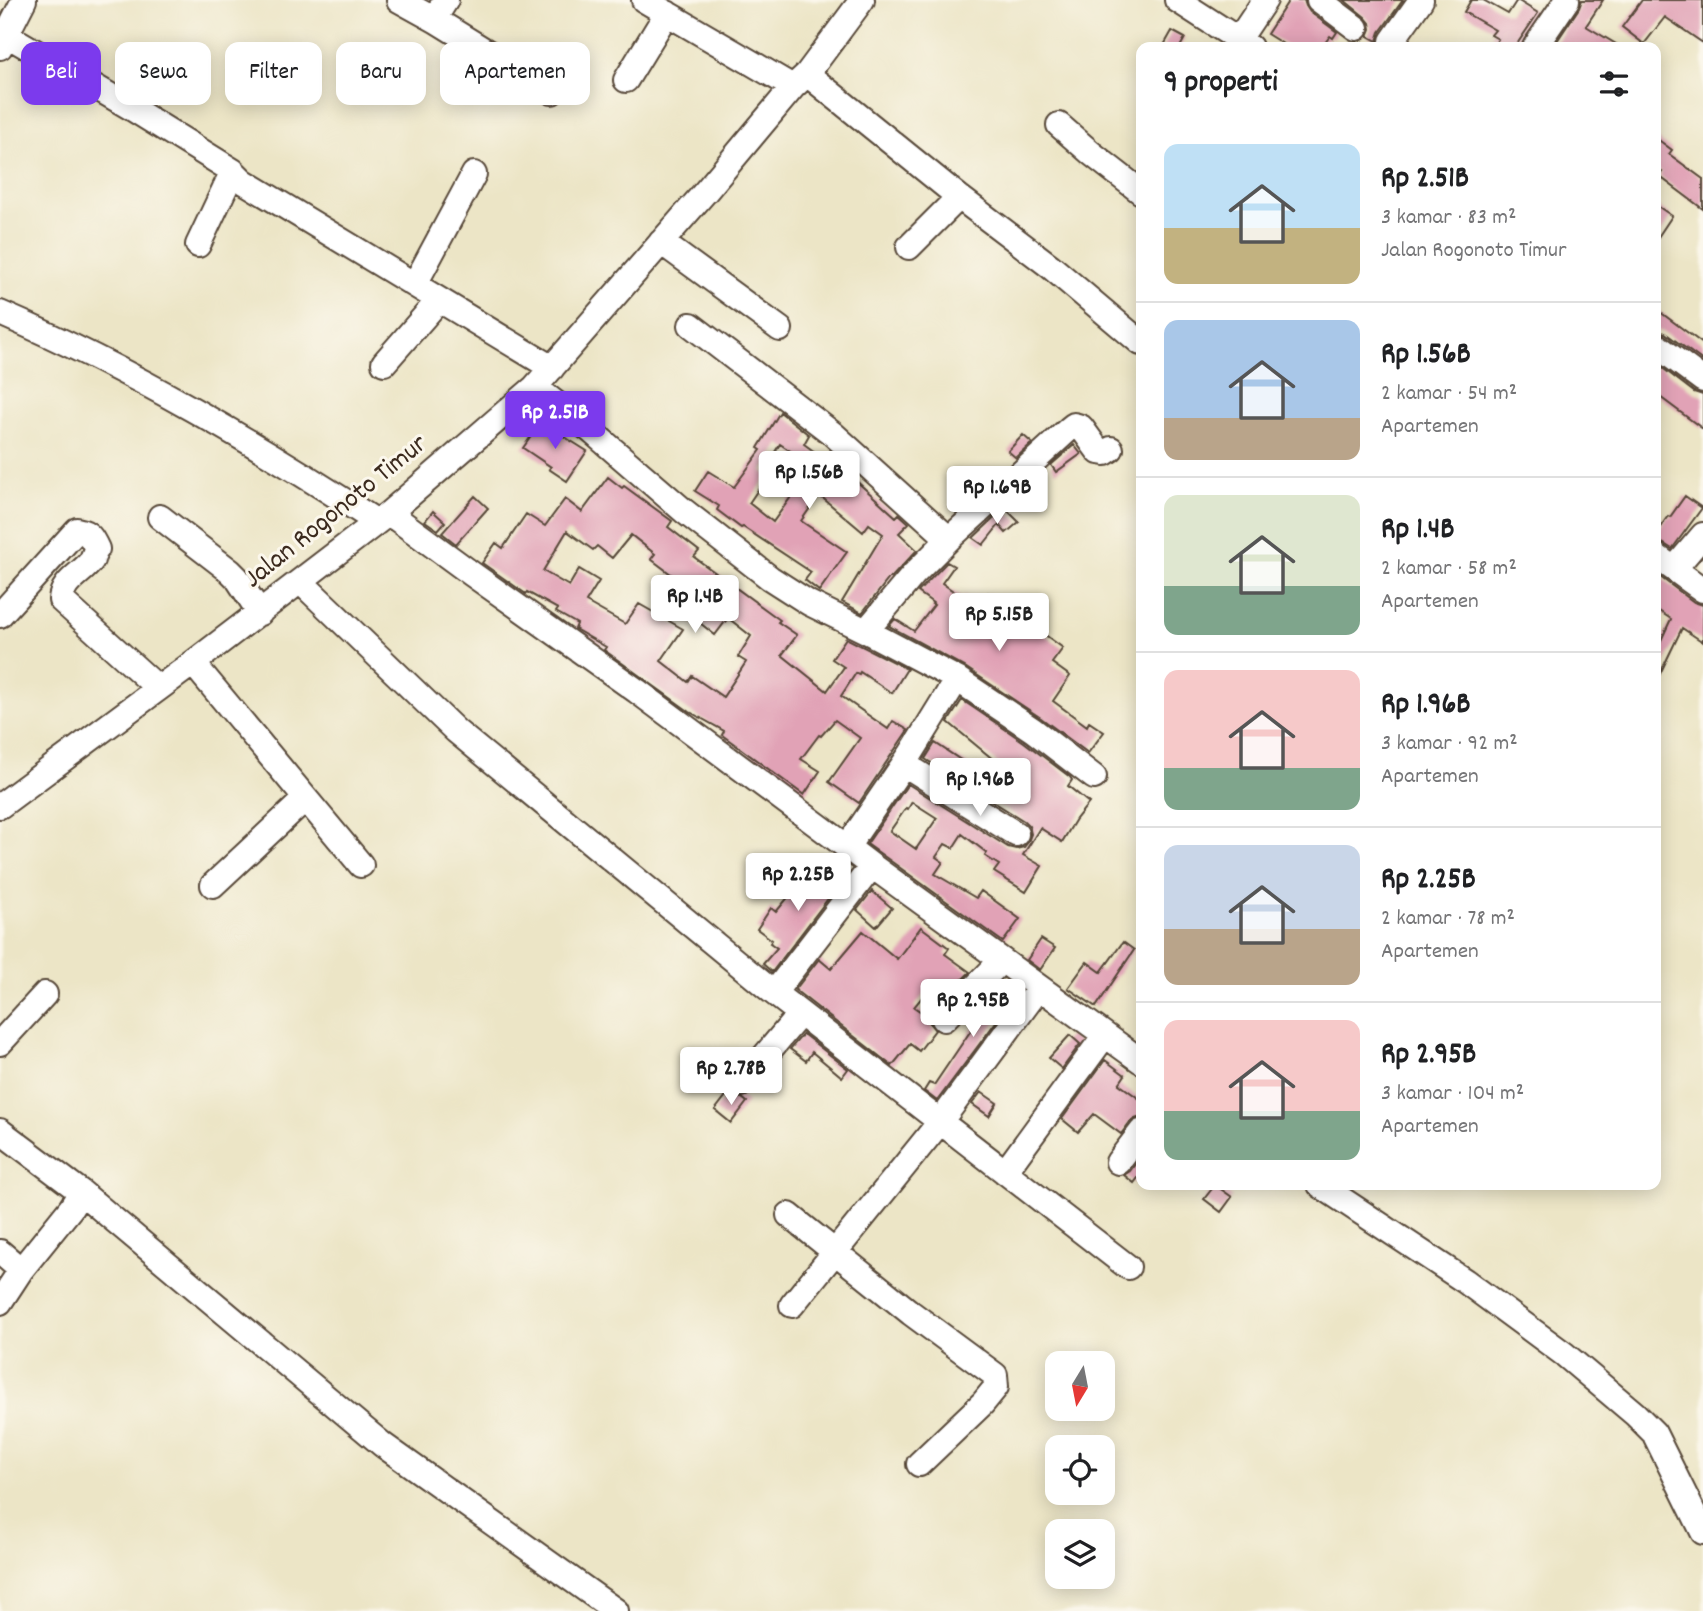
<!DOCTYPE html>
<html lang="id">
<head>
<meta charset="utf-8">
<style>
	:root { --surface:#fff; --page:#f2f2f2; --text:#202124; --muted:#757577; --line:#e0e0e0; --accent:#7c3aed }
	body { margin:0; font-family:Dekko,sans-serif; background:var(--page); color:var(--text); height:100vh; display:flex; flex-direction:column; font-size:26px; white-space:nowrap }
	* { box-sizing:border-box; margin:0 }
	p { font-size:23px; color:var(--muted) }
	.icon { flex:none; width:38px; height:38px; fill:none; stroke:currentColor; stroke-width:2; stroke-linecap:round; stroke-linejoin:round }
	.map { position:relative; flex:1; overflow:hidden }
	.side { position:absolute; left:1136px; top:42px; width:525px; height:1148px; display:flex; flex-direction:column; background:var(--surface); border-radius:14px; box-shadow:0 4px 18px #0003 }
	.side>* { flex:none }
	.top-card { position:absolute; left:21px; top:42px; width:665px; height:63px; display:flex; gap:14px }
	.needle { width:46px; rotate:190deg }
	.fabs { position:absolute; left:1045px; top:1351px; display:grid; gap:14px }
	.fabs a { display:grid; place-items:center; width:70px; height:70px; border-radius:14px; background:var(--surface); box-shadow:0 4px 18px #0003; font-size:35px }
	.price { position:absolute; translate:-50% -60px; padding:0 16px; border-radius:7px; background:#fff; color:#222; font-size:23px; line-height:46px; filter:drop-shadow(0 2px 4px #0008) }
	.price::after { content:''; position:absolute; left:50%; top:42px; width:21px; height:16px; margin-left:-10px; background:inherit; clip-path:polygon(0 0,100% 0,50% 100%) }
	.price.on { background:var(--accent); color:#fff }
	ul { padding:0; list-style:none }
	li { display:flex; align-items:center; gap:21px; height:175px; padding:0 28px }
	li+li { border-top:2px solid var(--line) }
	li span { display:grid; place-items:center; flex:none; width:196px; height:140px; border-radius:14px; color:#555 }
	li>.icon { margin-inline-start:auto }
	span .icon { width:84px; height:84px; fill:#fffc; stroke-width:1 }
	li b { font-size:30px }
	h2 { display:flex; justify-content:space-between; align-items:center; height:84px; padding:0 28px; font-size:30px }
	.pill { padding:0 24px; border-radius:14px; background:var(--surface); box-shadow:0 4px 18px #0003; font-size:24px; line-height:63px }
	.pill.on { background:var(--accent); color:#fff }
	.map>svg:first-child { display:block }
</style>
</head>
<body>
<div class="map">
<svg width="1703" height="1611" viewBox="0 0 1703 1611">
	<rect width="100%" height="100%" fill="#fbf7ec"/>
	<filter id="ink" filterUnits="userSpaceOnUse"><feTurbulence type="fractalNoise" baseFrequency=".0143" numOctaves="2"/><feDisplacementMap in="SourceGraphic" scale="14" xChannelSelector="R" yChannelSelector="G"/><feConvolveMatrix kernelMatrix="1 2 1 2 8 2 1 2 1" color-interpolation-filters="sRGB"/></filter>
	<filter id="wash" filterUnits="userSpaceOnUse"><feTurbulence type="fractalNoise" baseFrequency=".00686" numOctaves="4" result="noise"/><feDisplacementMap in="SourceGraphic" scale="28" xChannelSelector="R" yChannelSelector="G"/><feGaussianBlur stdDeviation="1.57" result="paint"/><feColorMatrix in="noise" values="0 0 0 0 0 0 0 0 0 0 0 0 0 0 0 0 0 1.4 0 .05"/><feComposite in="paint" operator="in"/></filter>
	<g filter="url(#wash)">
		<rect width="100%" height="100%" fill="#ece5c6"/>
		<g id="blocks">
			<path fill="#e1a2b6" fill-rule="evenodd" d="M1289 0H1304L1306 6 1310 12 1337 32 1333 38 1330 36 1322 47H1288L1267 34Z
				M1344 0H1403L1380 32 1377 41 1368 36 1371 29 1370 23 1365 17Z
				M1471 0H1483L1508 14 1517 0 1538 13 1515 47H1493L1498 39 1491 35 1495 30 1464 12Z
				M1582 0H1603L1586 26 1621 47H1553L1579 8Z
				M1642 0H1703V43L1665 17 1644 44 1622 27Z
				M1172 31 1185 38 1180 47H1163Z
				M1656 138 1672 150 1669 154 1703 179V209L1659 176 1662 172 1658 170 1656 174Z
				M1656 205 1672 216 1656 240Z
				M1656 309 1703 344V361L1665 333 1656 330Z
				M1656 363 1694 392 1703 395V429L1656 394Z
				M780 412 809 435 804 444 853 480 854 479 896 517 899 514 909 523 899 533 917 550 891 578 890 577 862 613 842 602 883 534 869 524 863 532 819 495 801 521 847 552 819 591 805 580 811 572 743 527 741 528 717 510 719 506 695 491 708 471 734 487 761 450 758 448ZM780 444 811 465 796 485 798 487 773 522 749 503 768 475 763 471Z
				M541 422 587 451 567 481 549 469 551 467 523 448Z
				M1023 435 1032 443 1016 458 1008 451Z
				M1074 445 1081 454 1056 472 1051 465Z
				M608 477 622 488 624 486 672 521 668 527 699 551 694 557 780 620 778 622 797 635 782 655 827 691 844 667 832 659 846 638 907 669 892 693 860 672 859 674 856 673 841 696 888 729 893 721 908 730 859 803 829 782 860 738 835 720 821 736 819 735 801 759 820 771 804 795 722 735 724 731 690 712 604 650 606 647 575 629 577 624 556 612 558 609 527 592 526 594 482 563 496 543 503 548 526 514 545 526 565 499 582 512ZM567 531 593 550 597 546 612 558 631 535 655 554 651 559 688 587 674 607 693 623 695 619 715 635 728 618 751 636 738 657 746 662 723 697 692 676 688 682 661 661 683 629 639 604 625 624 586 602 599 581 579 569 569 586 543 571Z
				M475 496 488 508 456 544 442 533Z
				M1685 496 1702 508 1672 549 1664 544 1656 541V533L1668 516 1670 517Z
				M1005 508 1019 522 1006 533 999 525 983 545 973 538Z
				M433 511 445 522 438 530 425 521Z
				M947 562 954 566 942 583 963 598 965 595 978 606 988 593 1063 648 1052 663 1070 676 1053 701 1087 726 1089 722 1104 732 1088 753 1041 718 965 667 889 626 895 619 914 631 934 605 932 604 933 603 918 592Z
				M1656 574 1694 602 1703 605V642L1682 628 1656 682V651L1671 619 1656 609Z
				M962 700 1024 742 1070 777 1072 780 1068 786 1089 803 1076 819 1062 842 1040 828 1023 855 1042 866 1026 892 994 872 999 865 985 856 987 853 962 834 953 848 945 844 936 857 943 862 935 874 976 898 981 891 1020 919 1003 942 867 844 908 784 1008 847 1016 849 1024 847 1028 842 1031 834 1029 826 1024 821 925 759 935 743 1003 788 1012 775 948 722ZM912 802 937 818 916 849 890 831 906 808 908 809Z
				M827 862 846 875 772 972 763 964 777 948 770 943 772 940 757 929 771 908 776 912 795 889 802 895Z
				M872 891 892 908 876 927 857 910Z
				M921 927 949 948 945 954 970 972 945 996 931 986 914 1007 930 1018V1024L935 1030 919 1051 910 1044 892 1066 795 990 819 959 831 969 863 931 897 959Z
				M1041 939 1055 948 1040 970 1027 960Z
				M1123 942 1134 950 1096 1007 1068 988 1087 962 1101 972Z
				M1000 983 1007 988 1004 992 1013 999 937 1101 924 1091 929 1083 934 1085 982 1014 976 1009 979 1005Z
				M803 1034 848 1069 842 1077 812 1052 806 1061 790 1049Z
				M1070 1035 1080 1044 1062 1069 1049 1058Z
				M1105 1060 1125 1075 1119 1084 1141 1100V1117L1135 1119 1130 1122 1121 1134 1094 1114 1078 1132 1062 1119Z
				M729 1092 732 1096 742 1098 747 1102 731 1123 715 1110Z
				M981 1092 997 1103 989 1116 972 1104Z
				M1141 1156V1174L1134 1183 1124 1175 1130 1171Z
				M1215 1185 1232 1197 1221 1212 1204 1199Z"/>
		</g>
	</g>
	<g filter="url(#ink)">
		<use href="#blocks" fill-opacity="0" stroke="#564637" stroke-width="2"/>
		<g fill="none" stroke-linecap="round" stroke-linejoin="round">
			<g stroke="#564637" stroke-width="28">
				<path id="minor" d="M399 0 437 21 552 92
					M644 0 793 87
					M1177 0 1250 47
					M1319 0 1356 28
					M434 19 446 0
					M0 31 133 109 233 171 243 181 552 368
					M1239 39 1265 0
					M1392 41 1421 0
					M0 47 24 0
					M1535 47 1567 0
					M807 74 959 197 1050 266 1141 343
					M626 80 667 13
					M1059 125 1091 153 1141 192
					M661 242 780 329
					M198 245 233 171
					M909 247 959 197
					M415 284 474 174
					M0 313C132 370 257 444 377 522
					M691 325 833 434 949 539
					M1656 345 1703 380
					M384 363 439 300
					M535 387 590 430 684 511 770 578 809 603 866 631 957 679 1033 730 1094 777
					M389 513 472 574 637 691 847 847
					M160 517 230 571 237 578 260 613
					M1656 556 1703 590
					M1674 569 1703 535
					M301 582 456 731 774 993 1128 1267
					M0 615 77 530C89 532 92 538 97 549 96 549 92 559 92 560 82 574 62 581 61 600L158 688
					M866 631 914 574 949 539 1069 429 1074 425 1081 427 1099 452 1105 453 1111 449
					M193 663 361 865
					M904 764 1016 834
					M0 806 193 663 389 513 535 387 706 191 793 87 807 74 862 0
					M872 866 1141 1061
					M213 885 305 799
					M774 993 872 866 847 847 910 755 957 679
					M944 1019 1002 960
					M0 1043 45 994
					M741 1084 800 1014
					M0 1131 81 1192 71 1208 21 1270 0 1302
					M1118 1162 1141 1132
					M1005 1172 1105 1035
					M1320 1185 1465 1281 1564 1354 1635 1414 1654 1433 1703 1532
					M81 1192 383 1445 616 1611
					M789 1215 911 1313 995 1375 996 1387 983 1403 919 1464
					M0 1252 21 1270
					M792 1305 940 1122 1039 988"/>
			</g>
			<use href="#minor" stroke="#fff" stroke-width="24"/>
		</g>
	</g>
	<g text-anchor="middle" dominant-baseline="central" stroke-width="6" stroke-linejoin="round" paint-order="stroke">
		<g font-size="28" fill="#3b2a1e" stroke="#fbf7ec">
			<text transform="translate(337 513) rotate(-39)">Jalan Rogonoto Timur</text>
		</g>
	</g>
</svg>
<div class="fabs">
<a><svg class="needle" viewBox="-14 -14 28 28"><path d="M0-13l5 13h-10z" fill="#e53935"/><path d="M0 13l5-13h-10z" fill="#757577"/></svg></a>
<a><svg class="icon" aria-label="locate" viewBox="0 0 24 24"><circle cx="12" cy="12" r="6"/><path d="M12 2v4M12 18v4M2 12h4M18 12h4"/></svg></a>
<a><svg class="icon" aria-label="layers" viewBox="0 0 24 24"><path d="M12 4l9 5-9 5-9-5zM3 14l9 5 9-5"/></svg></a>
</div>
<b class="price on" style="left:555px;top:451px">Rp 2.51B</b>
<b class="price" style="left:809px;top:511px">Rp 1.56B</b>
<b class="price" style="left:997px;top:526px">Rp 1.69B</b>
<b class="price" style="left:695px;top:635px">Rp 1.4B</b>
<b class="price" style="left:999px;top:653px">Rp 5.15B</b>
<b class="price" style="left:980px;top:818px">Rp 1.96B</b>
<b class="price" style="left:798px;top:913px">Rp 2.25B</b>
<b class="price" style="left:973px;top:1039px">Rp 2.95B</b>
<b class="price" style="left:731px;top:1107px">Rp 2.78B</b>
<div class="top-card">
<a class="pill on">Beli</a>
<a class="pill">Sewa</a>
<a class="pill">Filter</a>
<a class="pill">Baru</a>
<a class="pill">Apartemen</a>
</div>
<section class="side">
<h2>9 properti<svg class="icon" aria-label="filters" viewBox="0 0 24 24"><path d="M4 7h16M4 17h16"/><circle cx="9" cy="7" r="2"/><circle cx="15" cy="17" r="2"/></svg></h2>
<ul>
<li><span style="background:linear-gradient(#bfe0f5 60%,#c2b280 0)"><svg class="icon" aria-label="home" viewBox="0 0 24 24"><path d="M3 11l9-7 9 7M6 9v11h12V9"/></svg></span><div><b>Rp 2.51B</b><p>3 kamar · 83 m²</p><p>Jalan Rogonoto Timur</p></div></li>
<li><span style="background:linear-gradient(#a9c7e8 70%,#b9a48a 0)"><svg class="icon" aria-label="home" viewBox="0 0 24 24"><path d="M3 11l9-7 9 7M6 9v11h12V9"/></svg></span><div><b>Rp 1.56B</b><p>2 kamar · 54 m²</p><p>Apartemen</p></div></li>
<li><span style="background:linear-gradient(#dfe7d0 65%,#7fa58c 0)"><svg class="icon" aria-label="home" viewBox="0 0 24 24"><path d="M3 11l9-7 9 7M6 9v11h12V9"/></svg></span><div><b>Rp 1.4B</b><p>2 kamar · 58 m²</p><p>Apartemen</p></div></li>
<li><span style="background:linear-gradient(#f6c9c9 70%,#7fa58c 0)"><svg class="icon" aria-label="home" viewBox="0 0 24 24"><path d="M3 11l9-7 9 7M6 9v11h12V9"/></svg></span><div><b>Rp 1.96B</b><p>3 kamar · 92 m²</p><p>Apartemen</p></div></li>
<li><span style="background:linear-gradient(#c9d6e8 60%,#b9a48a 0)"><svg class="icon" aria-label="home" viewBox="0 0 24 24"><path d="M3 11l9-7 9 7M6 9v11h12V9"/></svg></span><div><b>Rp 2.25B</b><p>2 kamar · 78 m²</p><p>Apartemen</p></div></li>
<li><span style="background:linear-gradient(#f6c9c9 65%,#7fa58c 0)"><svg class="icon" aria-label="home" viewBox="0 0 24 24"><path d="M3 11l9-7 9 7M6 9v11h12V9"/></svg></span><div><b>Rp 2.95B</b><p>3 kamar · 104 m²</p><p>Apartemen</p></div></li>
</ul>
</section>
</div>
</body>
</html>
